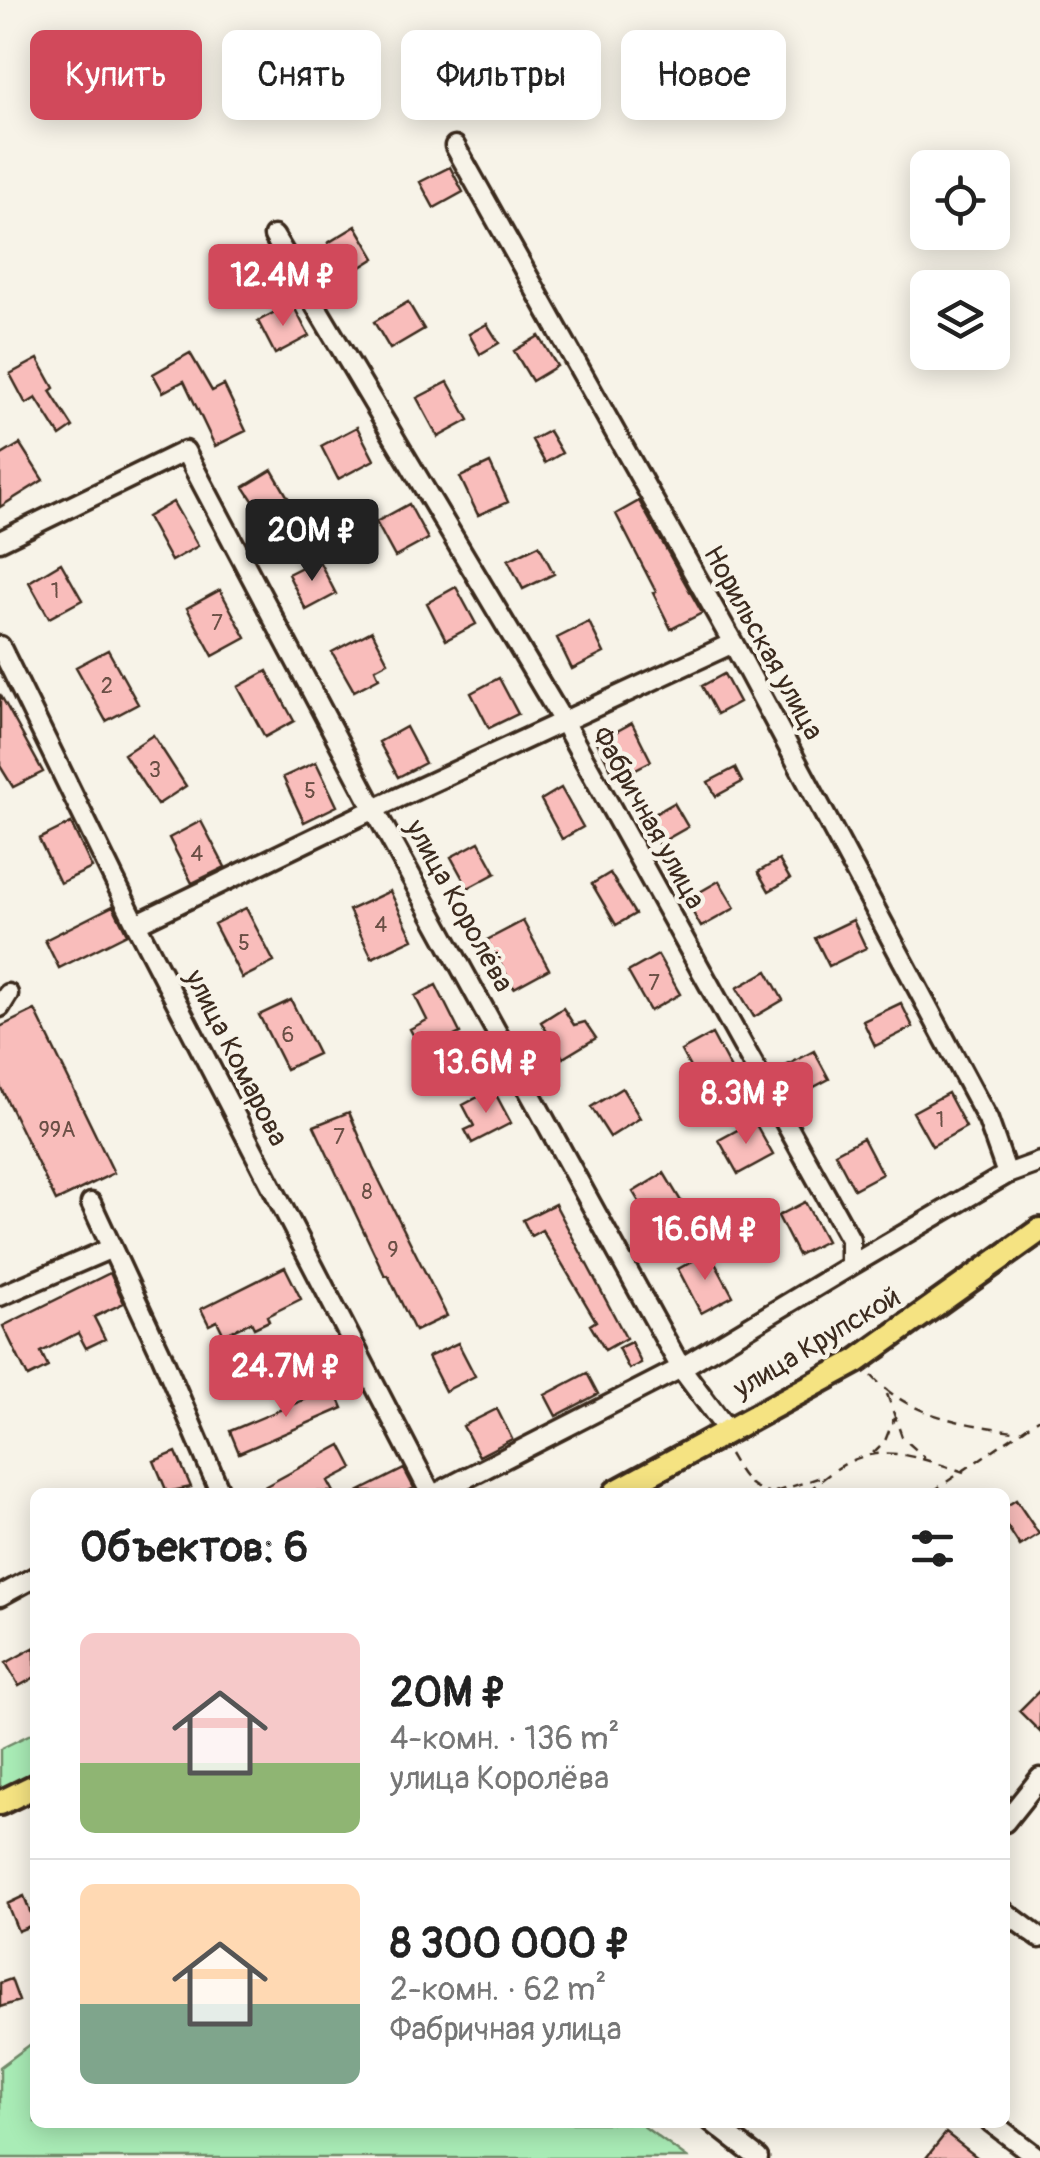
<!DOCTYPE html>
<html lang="ru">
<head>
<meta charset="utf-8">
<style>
	:root { --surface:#fff; --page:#f6f6f6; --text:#222; --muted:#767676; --line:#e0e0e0; --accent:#d1495b }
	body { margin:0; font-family:Pangolin,sans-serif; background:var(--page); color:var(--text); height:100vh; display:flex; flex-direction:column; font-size:38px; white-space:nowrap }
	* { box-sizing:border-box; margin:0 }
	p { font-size:32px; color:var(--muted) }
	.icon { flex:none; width:55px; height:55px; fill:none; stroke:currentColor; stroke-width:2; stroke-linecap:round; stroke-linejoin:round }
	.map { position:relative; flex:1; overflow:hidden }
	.sheet { position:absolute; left:30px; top:1488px; width:980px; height:640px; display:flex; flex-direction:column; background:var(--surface); border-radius:15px; box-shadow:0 5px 25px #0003 }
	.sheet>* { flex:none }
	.top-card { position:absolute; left:30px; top:30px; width:980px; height:90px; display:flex; gap:20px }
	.buttons { position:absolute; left:910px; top:150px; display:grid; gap:20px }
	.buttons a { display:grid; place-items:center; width:100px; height:100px; border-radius:15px; background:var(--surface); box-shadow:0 5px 25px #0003; font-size:50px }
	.price { position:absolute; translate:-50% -85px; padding:0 22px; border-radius:10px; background:var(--accent); color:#fff; font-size:32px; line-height:65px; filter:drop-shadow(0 2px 5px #0008) }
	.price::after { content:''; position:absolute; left:50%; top:60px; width:30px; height:22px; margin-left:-15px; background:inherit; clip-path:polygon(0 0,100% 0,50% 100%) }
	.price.active { background:#222; color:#fff }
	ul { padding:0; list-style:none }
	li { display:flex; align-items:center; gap:30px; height:250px; padding:0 50px }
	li+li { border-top:2px solid var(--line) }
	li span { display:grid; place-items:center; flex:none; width:280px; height:200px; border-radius:15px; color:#555 }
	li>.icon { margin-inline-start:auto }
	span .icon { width:120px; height:120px; fill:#fffc; stroke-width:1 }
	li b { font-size:42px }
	h2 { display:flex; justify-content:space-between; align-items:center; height:120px; padding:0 50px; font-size:42px }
	.chip { padding:0 35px; border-radius:15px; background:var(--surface); box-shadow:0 5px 25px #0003; font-size:35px; line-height:90px }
	.chip.active { background:var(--accent); color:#fff }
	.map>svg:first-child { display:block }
</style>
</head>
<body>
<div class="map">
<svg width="1040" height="2158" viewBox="0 0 1040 2158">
	<rect width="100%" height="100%" fill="#f7f3e8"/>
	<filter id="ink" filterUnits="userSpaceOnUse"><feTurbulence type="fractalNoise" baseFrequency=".01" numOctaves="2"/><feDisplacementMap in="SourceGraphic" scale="20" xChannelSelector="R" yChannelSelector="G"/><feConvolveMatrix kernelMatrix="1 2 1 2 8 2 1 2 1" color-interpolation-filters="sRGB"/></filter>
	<g filter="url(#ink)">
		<path fill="#a9ecb6" stroke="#728b6a" stroke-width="2.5" d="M35 1732V1773L0 1791V1749Z
			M35 2041V2122L639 2123 687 2158H0V2067Z"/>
		<path fill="#f9bdbb" stroke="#3b2a1e" stroke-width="2.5" d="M450 167 463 192 434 208 420 182Z
			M356 226 375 258 348 275 328 243Z
			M408 302 424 329 390 349 374 322Z
			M292 303 309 336 275 354 258 321Z
			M487 324 499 343 480 354 469 334Z
			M539 336 557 366 532 381 514 351Z
			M190 353 212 391 224 385 246 431 215 446 184 381 163 392 153 374Z
			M38 359 54 388 50 391 73 427 60 436 36 398 26 404 10 374Z
			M448 382 469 420 438 437 417 398Z
			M357 427 374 460 338 479 321 446Z
			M549 431 562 453 545 463 532 440Z
			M20 444 43 480 0 507V456Z
			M490 463 508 502 478 515 460 477Z
			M272 470 293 506 265 519 244 487Z
			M639 501 702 613 671 629 653 593 656 592 616 514Z
			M173 502 198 546 171 561 147 517Z
			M409 504 428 539 395 557 376 522Z
			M539 545 554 574 523 589 508 560Z
			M318 559 336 594 306 610 288 574Z
			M61 563 82 600 49 618 29 582Z
			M456 587 476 624 446 640 427 603Z
			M220 590 246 638 213 656 187 608Z
			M589 622 604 653 572 669 557 638Z
			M372 631 388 662 375 669 379 678 354 691 332 652Z
			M108 650 138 704 106 721 76 667Z
			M267 671 294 721 265 737 238 687Z
			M724 674 739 702 717 714 702 686Z
			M499 678 518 714 489 728 471 693Z
			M0 694 43 772 13 787 0 766Z
			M632 723 651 761 616 779 597 742Z
			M406 727 425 763 398 777 379 742Z
			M153 735 186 786 157 805 124 754Z
			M316 762 337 806 304 822 283 777Z
			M735 768 742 782 716 796 708 782Z
			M561 788 583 827 562 839 541 800Z
			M674 803 688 827 658 844 644 820Z
			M201 821 225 867 192 883 169 838Z
			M71 823 92 868 60 883 39 839Z
			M479 842 496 873 468 888 451 857Z
			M779 860 790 879 769 891 758 872Z
			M610 873 635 914 616 925 592 884Z
			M719 881 735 908 701 927 686 900Z
			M390 891 413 939 372 958 349 910Z
			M113 906 127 934 59 968 45 940Z
			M246 908 274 962 242 978 214 924Z
			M853 920 866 948 829 966 815 938Z
			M523 921 549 969 514 988 487 940Z
			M658 955 680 994 650 1011 628 972Z
			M767 971 783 1000 754 1017 737 988Z
			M436 985 460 1033 422 1052 410 1029 427 1020 415 996Z
			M291 1000 318 1054 286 1069 259 1015Z
			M901 1003 913 1027 875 1046 863 1021Z
			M563 1008 574 1025 585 1022 596 1038 563 1058 541 1022Z
			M35 1010 114 1173 56 1201 0 1086V1027Z
			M712 1034 736 1079 705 1095 681 1051Z
			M814 1051 829 1079 797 1096 782 1068Z
			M622 1088 640 1118 610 1137 591 1107Z
			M493 1089 511 1123 472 1143 465 1130 474 1126 463 1105Z
			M948 1093 966 1127 932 1146 913 1112Z
			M349 1112 373 1168 447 1316 415 1331 388 1275 385 1276 314 1126Z
			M754 1121 773 1155 738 1174 719 1140Z
			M863 1138 882 1174 854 1189 835 1153Z
			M664 1173 684 1206 653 1225 633 1192Z
			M805 1202 826 1241 798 1255 778 1216Z
			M555 1204 626 1338 605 1350 590 1325 596 1321 542 1230 531 1236 523 1220Z
			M709 1252 733 1296 701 1313 678 1269Z
			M285 1267 301 1299 267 1316 269 1321 254 1328 251 1322 224 1335 217 1321 209 1325 201 1309Z
			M110 1273 124 1303 94 1317 105 1339 86 1348 78 1333 41 1352 48 1367 28 1377 3 1326Z
			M631 1342 641 1363 629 1369 618 1348Z
			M458 1343 475 1376 445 1391 428 1357Z
			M587 1373 598 1394 556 1416 545 1395Z
			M334 1387 343 1408 239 1453 230 1431Z
			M497 1409 512 1439 479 1456 463 1426Z
			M341 1445 353 1468 328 1481 334 1492H255Z
			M176 1452 191 1487 167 1492 154 1461Z
			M404 1469 414 1488 406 1492H358Z
			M1016 1500 1039 1534 1020 1546 1005 1523V1507Z
			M35 1647V1677L19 1686 6 1663Z
			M1040 1690V1732L1019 1711Z
			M24 1896 35 1924 18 1931 7 1904Z
			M11 1979 19 2001 0 2007V1983Z
			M946 2133 978 2158H926Z"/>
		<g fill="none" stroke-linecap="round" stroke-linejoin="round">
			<g stroke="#3b2a1e" stroke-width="25">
				<path id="minor" d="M455 146 733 643 988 1120 1007 1174
					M274 236 564 723 850 1239V1266L681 1368 439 1492
					M0 541 185 451 374 809 681 1368 728 1431
					M0 646 136 924 430 1492
					M136 924 374 809 733 643
					M0 1007 8 994
					M91 1203 162 1356 220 1492
					M850 1266 1007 1174 1040 1162
					M0 1296 112 1248
					M0 1596 35 1577
					M1005 1822 1040 1778
					M1005 1912 1040 1938
					M712 2122 758 2158
					M991 2122 1038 2158"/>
			</g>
			<g stroke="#3b2a1e" stroke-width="30">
				<path id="major" d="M616 1492 857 1361 1040 1230
					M0 1803 35 1786"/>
			</g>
			<path stroke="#3b2a1e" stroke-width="2.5" stroke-dasharray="10 8" stroke-linecap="butt" d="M872 1376C910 1418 967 1424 1020 1432
				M887 1394 902 1437 925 1458
				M873 1453 885 1441 894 1418
				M729 1454C739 1471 747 1488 768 1492
				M775 1492 821 1477
				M808 1492C865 1438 896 1450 964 1472
				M932 1492 1040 1418"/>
			<use href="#minor" stroke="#f7f3e8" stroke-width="18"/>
			<use href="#major" stroke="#f5e382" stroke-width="22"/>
		</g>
	</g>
	<g text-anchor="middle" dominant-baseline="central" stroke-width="9" stroke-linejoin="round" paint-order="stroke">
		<g font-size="22" fill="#6a4f45">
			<text x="55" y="591">1</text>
			<text x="217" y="623">7</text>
			<text x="107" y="686">2</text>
			<text x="155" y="770">3</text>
			<text x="310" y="791">5</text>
			<text x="197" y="854">4</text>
			<text x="381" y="925">4</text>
			<text x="244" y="943">5</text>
			<text x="654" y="983">7</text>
			<text x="288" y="1035">6</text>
			<text x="940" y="1120">1</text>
			<text x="57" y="1130">99А</text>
			<text x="339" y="1137">7</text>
			<text x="367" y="1192">8</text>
			<text x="393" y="1250">9</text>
		</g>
		<g font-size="28" fill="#3b2a1e" stroke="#f7f3e8">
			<text transform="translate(763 643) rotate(61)">Норильская улица</text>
			<text transform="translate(648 818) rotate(61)">Фабричная улица</text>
			<text transform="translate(459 906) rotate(61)">улица Королёва</text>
			<text transform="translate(236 1058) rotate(63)">улица Комарова</text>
			<text transform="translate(817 1343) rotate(-31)">улица Крупской</text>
		</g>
	</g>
</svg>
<div class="buttons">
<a><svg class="icon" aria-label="locate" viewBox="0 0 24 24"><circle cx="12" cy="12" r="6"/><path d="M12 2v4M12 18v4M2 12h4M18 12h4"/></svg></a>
<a><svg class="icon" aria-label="layers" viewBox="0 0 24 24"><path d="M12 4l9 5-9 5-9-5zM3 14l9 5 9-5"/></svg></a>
</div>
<b class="price" style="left:283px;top:329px">12.4M ₽</b>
<b class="price active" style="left:312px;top:584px">20M ₽</b>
<b class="price" style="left:486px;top:1116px">13.6M ₽</b>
<b class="price" style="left:746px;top:1147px">8.3M ₽</b>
<b class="price" style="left:705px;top:1283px">16.6M ₽</b>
<b class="price" style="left:286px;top:1420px">24.7M ₽</b>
<div class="top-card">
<a class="chip active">Купить</a>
<a class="chip">Снять</a>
<a class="chip">Фильтры</a>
<a class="chip">Новое</a>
</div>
<section class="sheet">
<h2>Объектов: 6<svg class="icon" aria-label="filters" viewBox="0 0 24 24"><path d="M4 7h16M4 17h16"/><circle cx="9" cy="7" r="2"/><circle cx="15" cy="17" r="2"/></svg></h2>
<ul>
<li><span style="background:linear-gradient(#f6c9c9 65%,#8fb573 0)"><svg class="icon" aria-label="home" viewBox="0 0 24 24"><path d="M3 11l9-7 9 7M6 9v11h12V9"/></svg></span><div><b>20M ₽</b><p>4-комн. · 136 m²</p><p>улица Королёва</p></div></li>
<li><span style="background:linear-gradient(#ffd9b3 60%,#7fa58c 0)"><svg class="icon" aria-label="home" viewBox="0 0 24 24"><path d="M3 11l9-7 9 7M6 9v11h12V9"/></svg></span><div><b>8 300 000 ₽</b><p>2-комн. · 62 m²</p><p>Фабричная улица</p></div></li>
</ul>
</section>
</div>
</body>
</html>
